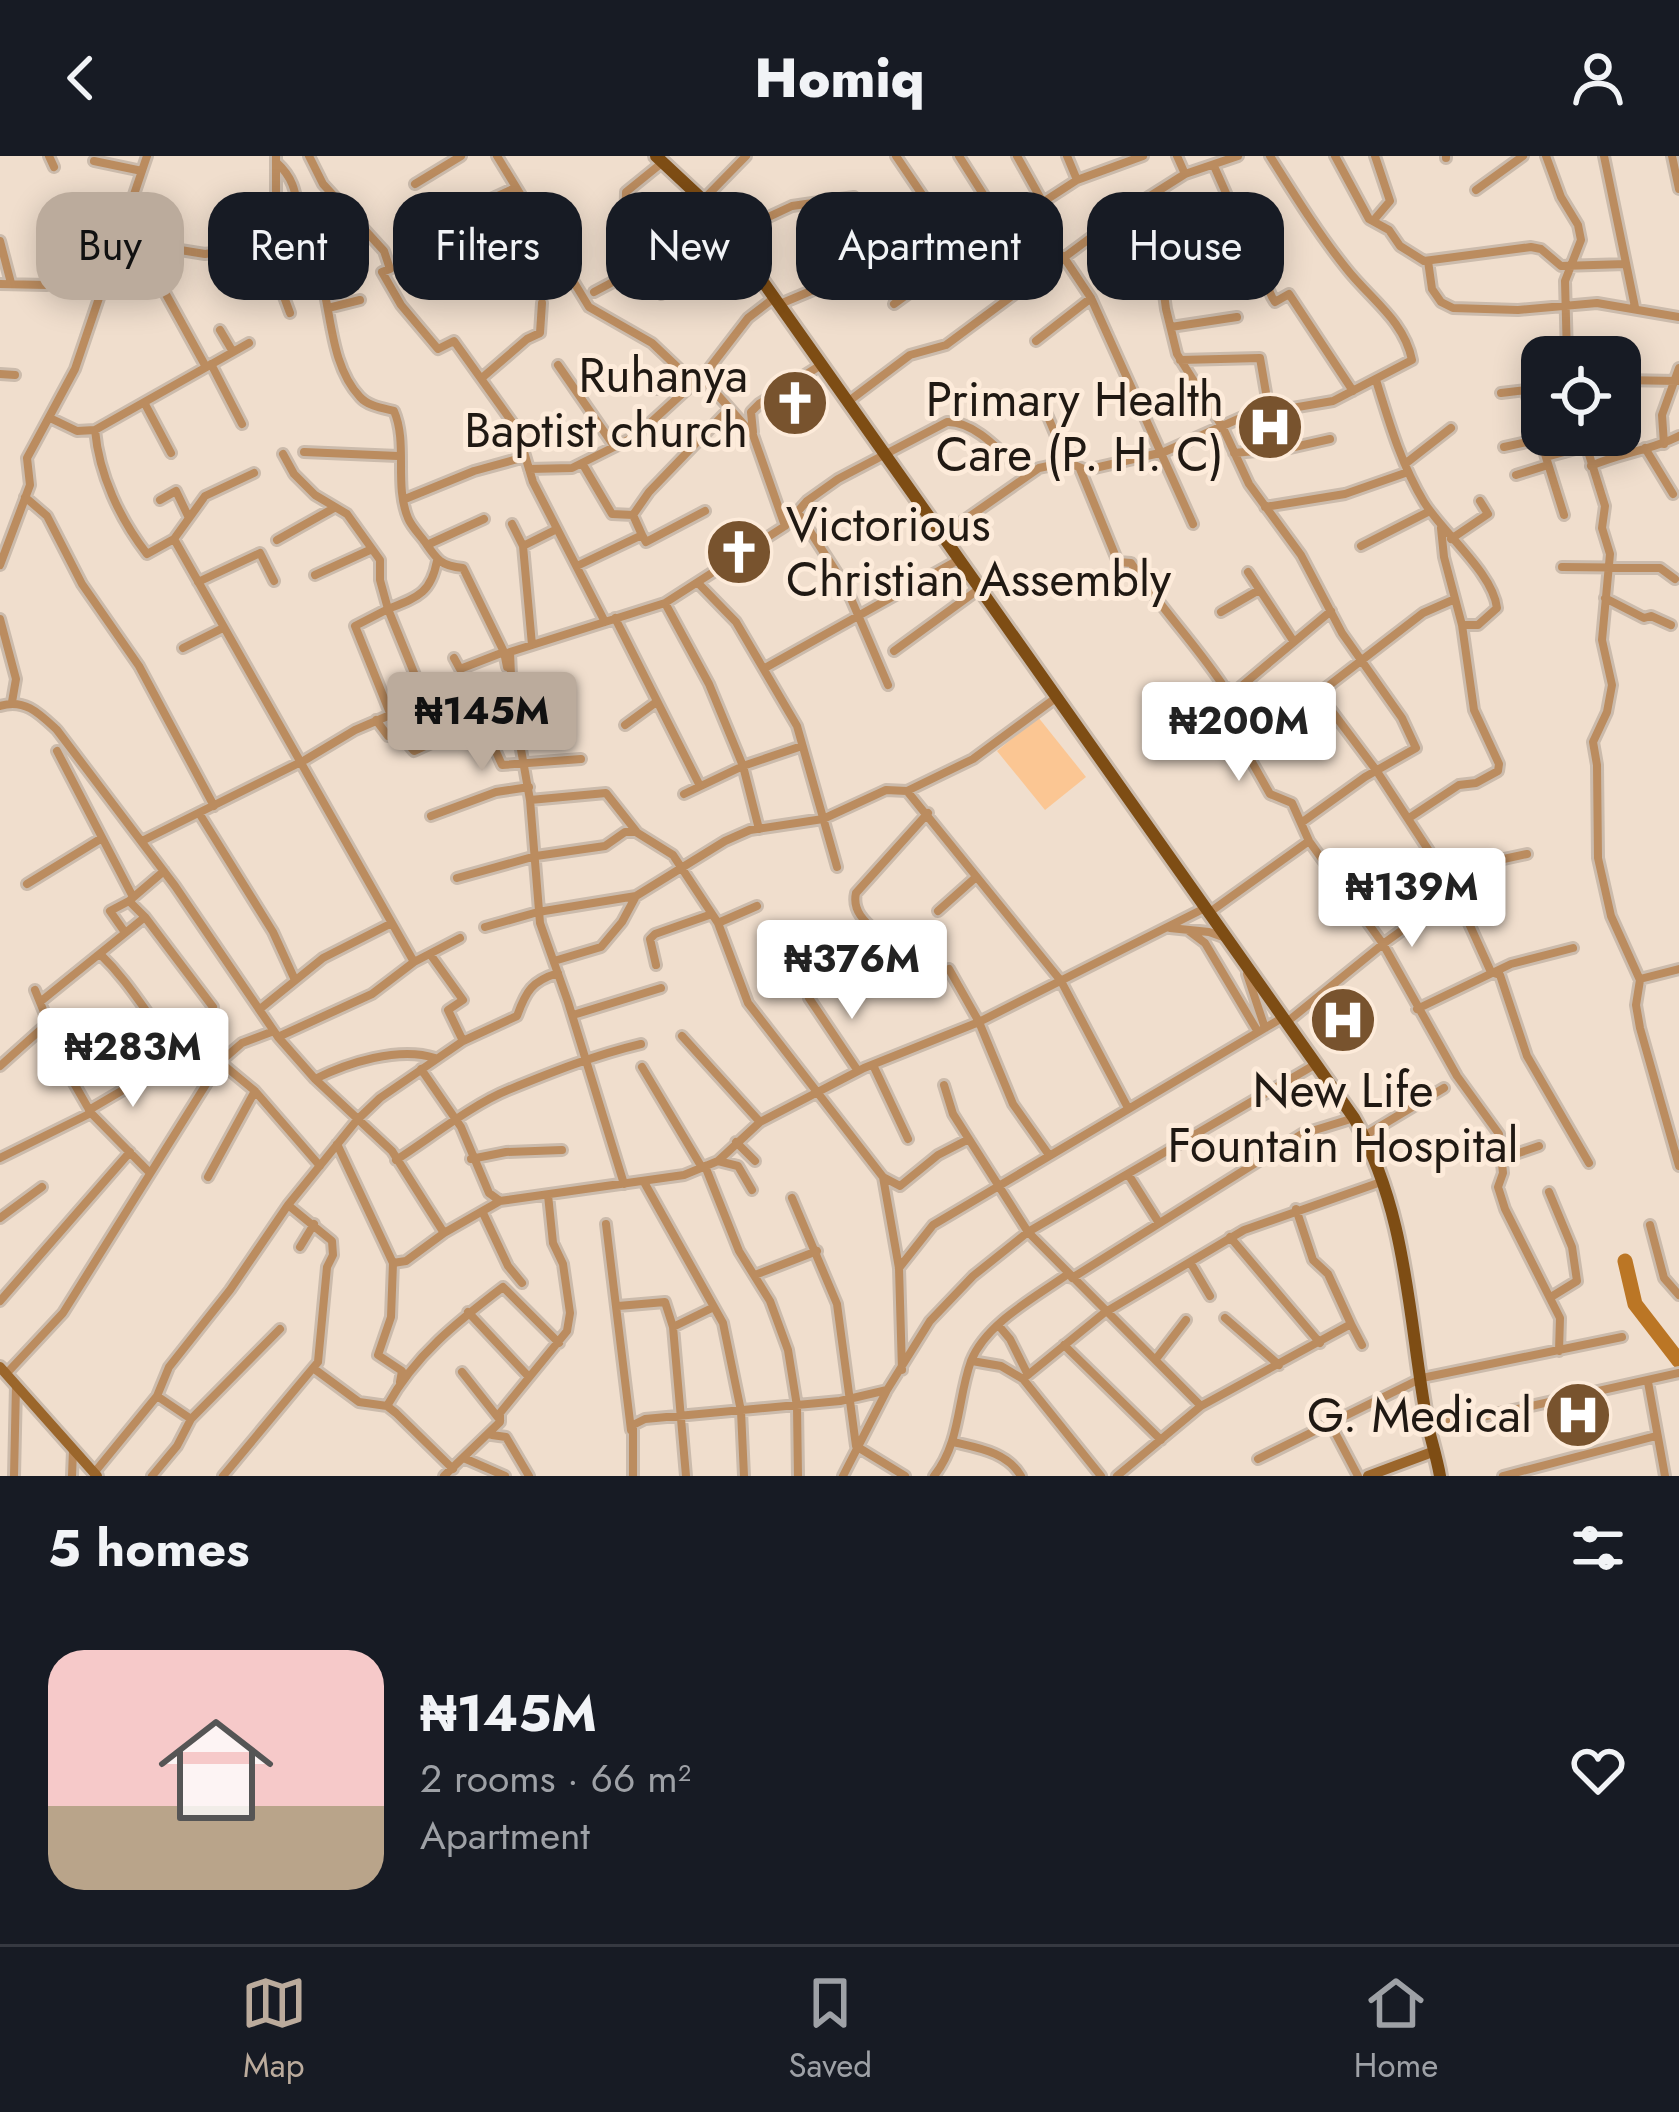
<!DOCTYPE html>
<html lang="en">
<head>
<meta charset="utf-8">
<style>
	:root { --surface:#171b24; --page:#242831; --text:#f1f3f6; --muted:#9ea1a6; --line:#363941; --accent:#bbab9c }
	body { margin:0; font-family:Jost,sans-serif; background:var(--page); color:var(--text); height:100vh; display:flex; flex-direction:column; font-size:45px; white-space:nowrap }
	* { box-sizing:border-box; margin:0 }
	p { font-size:39px; color:var(--muted) }
	.icon { flex:none; width:66px; height:66px; fill:none; stroke:currentColor; stroke-width:2; stroke-linecap:round; stroke-linejoin:round }
	.map { position:relative; height:1320px; overflow:hidden }
	.details { display:flex; flex-direction:column; background:var(--surface); flex:1 }
	.details>* { flex:none }
	.top-card { position:absolute; left:36px; top:36px; width:1608px; height:108px; display:flex; gap:24px }
	.tools { position:absolute; left:1521px; top:180px; display:grid; gap:24px }
	.tools a { display:grid; place-items:center; width:120px; height:120px; border-radius:24px; background:var(--surface); box-shadow:0 6px 30px #0003; font-size:60px }
	.price { position:absolute; translate:-50% -102px; padding:0 27px; border-radius:12px; background:#fff; color:#222; font-size:39px; line-height:78px; filter:drop-shadow(0 3px 6px #0008) }
	.price::after { content:''; position:absolute; left:50%; top:72px; width:36px; height:27px; margin-left:-18px; background:inherit; clip-path:polygon(0 0,100% 0,50% 100%) }
	.price.on { background:var(--accent); color:#111 }
	ul { padding:0; list-style:none }
	li { display:flex; align-items:center; gap:36px; height:300px; padding:0 48px }
	li span { display:grid; place-items:center; flex:none; width:336px; height:240px; border-radius:36px; color:#555 }
	li>.icon { margin-inline-start:auto }
	span .icon { width:144px; height:144px; fill:#fffc; stroke-width:1 }
	li b { font-size:51px }
	h2 { display:flex; justify-content:space-between; align-items:center; height:144px; padding:0 48px; font-size:51px }
	.tag { padding:0 42px; border-radius:36px; background:var(--surface); box-shadow:0 6px 30px #0003; font-size:42px; line-height:108px }
	.tag.on { background:var(--accent); color:#111 }
	header { display:flex; justify-content:space-between; align-items:center; height:156px; padding:0 48px; background:var(--surface); font-size:54px; font-weight:800 }
	.menu { display:flex; justify-content:space-around; align-items:center; height:168px; border-top:3px solid var(--line); background:var(--surface); font-size:33px; color:var(--muted) }
	.menu a { display:grid; justify-items:center; gap:6px }
	.menu .on { color:var(--accent) }
	.map>svg:first-child { display:block }
</style>
</head>
<body>
<header><svg class="icon" aria-label="back" viewBox="0 0 24 24"><path d="M15 5l-7 7 7 7"/></svg>Homiq<svg class="icon" aria-label="person" viewBox="0 0 24 24"><circle cx="12" cy="8" r="4"/><path d="M4 21q1-7 8-7t8 7"/></svg></header>
<div class="map">
<svg width="1679" height="1320" viewBox="0 0 1679 1320">
	<rect width="100%" height="100%" fill="#f0decd"/>
	<path fill="#fbc693" d="M1038 561 1086 621 1045 654 997 595Z"/>
	<g fill="none" stroke-linecap="round" stroke-linejoin="round">
		<path stroke="#bb7625" stroke-width="15" d="M1625 1105 1635 1148 1679 1205"/>
		<g stroke="#cbbbac" stroke-width="14">
			<path id="street" d="M49 0 54 11
				M276 0V38L261 90 272 124 280 130 290 157
				M309 0 323 28 384 95 390 113 382 116 401 149 438 193 454 185 517 273 533 326 605 466
				M497 0 589 151 652 187 693 226
				M896 0 940 65 962 88
				M959 0 1002 68
				M1017 0 1042 45
				M1067 0 1077 24
				M1177 0 1185 18
				M1335 0 1369 63 1389 74 1400 90 1424 105 1531 91 1541 93 1561 110 1626 108
				M1446 0V2
				M1546 0 1561 41 1578 69 1581 84 1565 125 1567 201
				M1604 0 1635 151
				M1672 0 1679 33
				M94 5 142 15
				M277 7C299 27 295 46 303 74 307 89 315 103 320 118 332 157 330 209 360 241 368 250 382 252 394 255 408 287 394 329 408 362 411 370 420 379 425 386 437 404 441 410 463 412L504 496 507 511
				M1214 10 1272 141 1275 146 1289 138 1353 235
				M415 28 461 0
				M1476 34 1523 0
				M1151 41 1166 153 1177 198 1223 272 1249 328 1301 399 1342 477 1402 562 1416 592 1365 621 1301 667
				M703 44 746 0
				M1373 65 1390 45 1375 0
				M423 74 515 32
				M730 79 792 50 854 41
				M0 85 11 127
				M1063 100 1091 142 1193 368
				M146 102 206 211
				M1428 105 1432 133 1441 146 1453 152 1518 154 1597 147 1679 161
				M905 110 925 99 962 88 990 70 1020 61 1077 24 1143 0
				M445 125 541 71
				M107 127 146 101 174 93 205 98 261 90
				M0 128 47 129
				M594 136 641 111
				M661 138 625 81 626 36 663 6
				M780 148 818 132 884 90 896 95 915 126 916 132 894 148
				M328 152 360 144
				M1171 171 1237 161
				M220 174 233 196
				M1036 185 1091 142
				M1180 204 1260 202 1269 254
				M211 208 242 268
				M558 209 614 290
				M0 218 15 219
				M701 220 753 279 785 370
				M483 221 527 183 540 177 542 147
				M1376 224C1389 266 1401 308 1424 346 1443 377 1493 417 1497 452L1478 469H1462
				M1620 224 1678 225
				M656 233 679 214
				M1525 234 1564 359
				M1501 237 1542 232
				M849 245 910 199 946 189 1128 54 1185 18 1238 0
				M145 248 171 297
				M1043 249 1067 306
				M50 262 77 275 95 274 249 187
				M95 274C99 319 120 363 147 398L174 383
				M753 276 751 256 759 248 821 209
				M1583 279 1605 350 1602 372 1610 398 1602 484 1612 529 1607 556 1593 586 1597 609 1598 702 1611 760 1640 824 1636 849 1640 872 1679 1010
				M1664 288 1662 259 1679 212
				M1504 291 1541 283
				M1645 292 1673 338
				M304 296 398 300
				M1234 297 1290 292 1330 283
				M283 298 294 318 315 339 347 358 380 404V424L388 453 355 470 390 557
				M1546 301 1586 290
				M582 307 612 358 633 359
				M1405 308 1451 272
				M1591 310C1620 297 1652 294 1679 280
				M529 313 572 312 636 280 708 214 748 162 774 142
				M1080 313 1118 406 1131 407C1171 469 1228 518 1253 588L1244 592 1270 638 1292 647 1309 685 1383 788 1457 920 1499 978 1503 1017 1498 1031 1505 1053 1560 1162 1559 1195
				M254 317 205 340 174 383 414 806
				M1516 319 1548 309
				M25 341 47 360 82 428 139 510 214 650
				M405 343 474 315 525 301
				M160 344 176 335 189 362
				M1265 351 1345 338 1408 316
				M797 355 846 431 888 529
				M512 368 523 390
				M642 379 646 386 705 355
				M943 379 1039 312 1067 306 1086 314 1164 296 1245 260 1333 245 1412 204C1404 164 1370 143 1346 112 1318 77 1294 38 1270 0
				M1451 383 1488 358 1480 345
				M277 384 334 352
				M427 389 484 363
				M1361 390 1430 355
				M437 405C431 437 418 441 388 453L441 583
				M0 409 30 329 27 302 75 213 147 0
				M577 410 642 379 633 359 649 336 728 254
				M1562 411 1660 412 1675 423
				M1248 416 1294 486
				M315 419 372 393
				M198 426 260 397 274 425
				M698 427 736 466 797 570 837 711
				M1605 442 1644 462 1651 460 1671 469
				M665 447 709 528 743 610 759 673
				M1221 456 1259 434
				M615 462 700 630
				M0 463 16 523 12 546
				M532 489 523 390 557 373
				M183 492 223 472
				M894 495 979 433
				M454 502 460 513 504 496
				M765 512 960 403
				M1232 538 1331 455
				M1319 538 1376 614 1452 730 1491 816 1500 819 1527 900 1589 1007
				M0 550C25 542 40 558 57 574L175 730 278 881 315 923 392 995 444 1077 406 1105 393 1107
				M376 564 388 580 402 581 414 595 482 564 512 543
				M482 564 502 609 581 603
				M1158 566 1227 532
				M625 569 655 547
				M1253 588 1423 457 1455 443
				M57 595 133 741
				M907 635 1061 825 1128 952
				M684 638 743 610 802 590
				M530 644 606 637 636 675
				M199 657 273 776 295 824
				M431 660 496 636 529 631
				M1409 662 1459 629 1476 627 1498 615 1499 608 1474 554 1462 469 1444 401 1441 372
				M142 685 305 604 355 574 425 544
				M457 722 536 700 605 690 625 676H636L673 699 718 767 748 847 883 1021 900 1030 938 999 969 983
				M27 728 102 682
				M938 755 975 722
				M1210 756 1309 685
				M145 761 213 851
				M718 767 757 750
				M485 771 538 756 636 740
				M1170 772 1209 776 1226 782
				M124 775 110 755 129 745
				M1189 775 1205 787 1258 876
				M887 786C872 771 851 759 856 737L928 657
				M100 798C125 822 140 847 160 874 173 893 191 909 208 925
				M430 798 463 844 448 854 463 885
				M554 805 601 791 622 766 636 740 725 685 750 674 823 663 886 634 907 635 973 603 1057 541
				M656 809 650 783 655 778 712 758
				M949 813 979 866 1013 948 1049 999
				M1247 818 1265 872
				M1640 823 1679 813
				M35 834 71 922 91 957 150 1017
				M809 842 858 915
				M40 846 145 761 129 745 164 715
				M260 853 323 802 390 768
				M1417 853 1511 808 1573 792
				M573 859 661 832
				M1287 866 1383 788 1499 704 1527 698
				M682 880 760 966
				M278 881 372 838 414 806 460 782
				M220 906 255 935 320 1010
				M873 909 908 983
				M0 910 48 867
				M642 911 701 1010
				M421 913 461 971 489 1037 500 1045
				M315 923C347 907 399 890 435 902
				M944 929 953 958 1028 1076 1201 1250
				M89 954 152 917
				M1364 980 1444 932
				M736 986 755 1005
				M337 988 393 1107 391 1161 378 1199 402 1215 400 1226
				M0 1002 91 957
				M471 1003 506 996 562 994
				M1501 1003 1539 990
				M396 1004C429 983 473 948 508 934 552 916 595 899 641 888
				M718 1005 738 1010 752 1034
				M705 1010 739 1095 770 1145 788 1194 797 1250 798 1320
				M1128 1018 1159 1067
				M208 1021 255 935
				M883 1021 899 1112 902 1214
				M644 1026 723 1167 741 1255 744 1320
				M624 1028 568 846 540 767 530 644 512 543 510 496 665 447 785 370 807 345 838 323 947 266C977 265 1005 301 1027 320
				M1549 1036 1572 1091 1577 1125 1551 1141
				M792 1042 837 1148 856 1290 905 1320
				M483 1057 508 1110 522 1127
				M0 1062 42 1031
				M606 1068 631 1274
				M1650 1069 1664 1122 1679 1139
				M444 1077 500 1045 684 1019 718 1005 760 966 864 912 979 866 1205 752
				M1230 1081 1320 1187
				M300 1091 314 1068
				M1190 1106 1210 1140
				M899 1112 933 1069 1282 862
				M755 1119 817 1095
				M1072 1122 1302 978 1354 962
				M0 1145 130 996
				M618 1150 665 1146 673 1171
				M468 1156 528 1220
				M1225 1162 1279 1209
				M1351 1168 1362 1189
				M999 1170 1010 1183 1028 1219
				M1064 1189 1161 1284
				M1156 1203 1186 1164
				M972 1205 1001 1210 1023 1223 1101 1320
				M313 1212 359 1246 387 1250 396 1257 453 1313
				M462 1216 500 1264
				M7 1217 63 1157 220 906 242 887 274 875
				M1023 1223 1104 1157 1244 1074 1381 1026
				M1648 1226 1665 1320
				M157 1240 191 1263
				M387 1250C415 1199 457 1166 503 1131L559 1187
				M1427 1266 1477 1262 1679 1217
				M1330 1267 1358 1320
				M492 1279 506 1281 529 1320
				M953 1286C978 1292 1007 1296 1021 1320
				M466 1303 505 1320
				M1258 1303 1422 1222 1622 1181
				M94 1317 157 1240 169 1211 230 1134 288 1049 357 964 380 942 463 885 517 860C526 835 532 825 558 817
				M14 1320 16 1229
				M72 1320 73 1294
				M152 1320 177 1290 191 1263 280 1173
				M223 1320 318 1206 327 1111 333 1099 332 1085 288 1049
				M444 1320 500 1266V1257L567 1175 570 1157 563 1108 553 1087 548 1039
				M633 1320V1269L645 1263 840 1245 887 1234 930 1165 973 1120 1028 1076 1316 908
				M686 1320 673 1171 714 1151
				M843 1320 886 1236
				M934 1320C961 1286 957 1244 971 1205 986 1167 1036 1141 1068 1118
				M1117 1320 1201 1250 1351 1168 1328 1118 1313 1104 1296 1053
				M1503 1320 1656 1280"/>
		</g>
		<g stroke="#cbbbac" stroke-width="16">
			<path id="secondary" d="M0 1211 97 1320
				M1368 1320 1435 1295"/>
		</g>
		<g stroke="#cbbbac" stroke-width="18">
			<path id="primary" d="M656 0 703 44 730 79 1354 962C1408 1057 1408 1161 1427 1266 1431 1284 1437 1302 1440 1320"/>
		</g>
		<use href="#street" stroke="#bb8c5f" stroke-width="8"/>
		<use href="#secondary" stroke="#9b662b" stroke-width="10"/>
		<use href="#primary" stroke="#7e4d14" stroke-width="12"/>
	</g>
	<defs>
		<g id="church-disc" transform="scale(3.45)"><circle r="9.5" fill="#78532e" stroke="#fdebda"/><path d="M-1.2-6h2.4v3.5h3.3v2.4h-3.3V6h-2.4V-.1h-3.3v-2.4h3.3Z" fill="#fff"/></g>
		<g id="hospital-disc" transform="scale(3.45)"><circle r="9.5" fill="#78532e" stroke="#fdebda"/><path d="M-5-5h3v3.5h4V-5h3V5h-3V1.5h-4V5h-3Z" fill="#fff"/></g>
	</defs>
	<g fill-rule="evenodd">
		<use href="#church-disc" x="795" y="247"/>
		<use href="#hospital-disc" x="1270" y="271"/>
		<use href="#church-disc" x="739" y="396"/>
		<use href="#hospital-disc" x="1343" y="864"/>
		<use href="#hospital-disc" x="1578" y="1259"/>
	</g>
	<g text-anchor="middle" dominant-baseline="central" stroke-width="10" stroke-linejoin="round" paint-order="stroke">
		<g font-size="48" fill="#201913" stroke="#fdebda" text-anchor="end">
			<text x="748" y="219">Ruhanya<tspan x="748" dy="55">Baptist church</tspan></text>
			<text x="1224" y="243">Primary Health<tspan x="1224" dy="55">Care (P. H. C)</tspan></text>
			<text x="786" y="368" text-anchor="start">Victorious<tspan x="786" dy="55">Christian Assembly</tspan></text>
			<text x="1343" y="934" text-anchor="middle">New Life<tspan x="1343" dy="55">Fountain Hospital</tspan></text>
			<text x="1532" y="1259">G. Medical</text>
		</g>
	</g>
</svg>
<div class="tools">
<a><svg class="icon" aria-label="locate" viewBox="0 0 24 24"><circle cx="12" cy="12" r="6"/><path d="M12 2v4M12 18v4M2 12h4M18 12h4"/></svg></a>
</div>
<b class="price on" style="left:482px;top:618px">₦145M</b>
<b class="price" style="left:1239px;top:628px">₦200M</b>
<b class="price" style="left:1412px;top:794px">₦139M</b>
<b class="price" style="left:852px;top:866px">₦376M</b>
<b class="price" style="left:133px;top:954px">₦283M</b>
<div class="top-card">
<a class="tag on">Buy</a>
<a class="tag">Rent</a>
<a class="tag">Filters</a>
<a class="tag">New</a>
<a class="tag">Apartment</a>
<a class="tag">House</a>
</div>
</div>
<section class="details">
<h2>5 homes<svg class="icon" aria-label="filters" viewBox="0 0 24 24"><path d="M4 7h16M4 17h16"/><circle cx="9" cy="7" r="2"/><circle cx="15" cy="17" r="2"/></svg></h2>
<ul>
<li><span style="background:linear-gradient(#f6c9c9 65%,#b9a48a 0)"><svg class="icon" aria-label="home" viewBox="0 0 24 24"><path d="M3 11l9-7 9 7M6 9v11h12V9"/></svg></span><div><b>₦145M</b><p>2 rooms · 66 m²</p><p>Apartment</p></div><svg class="icon" aria-label="heart" viewBox="0 0 24 24"><path d="M12 20l-8-8c-3-5 5-10 8-4 3-6 11-1 8 4z"/></svg></li>
</ul>
</section>
<nav class="menu">
<a class="on"><svg class="icon" aria-label="map" viewBox="0 0 24 24"><path d="M3 6l6-2 6 2 6-2v14l-6 2-6-2-6 2zM9 4v14M15 6v14"/></svg>Map</a>
<a><svg class="icon" aria-label="saved" viewBox="0 0 24 24"><path d="M7 4h10v16l-5-4-5 4z"/></svg>Saved</a>
<a><svg class="icon" aria-label="home" viewBox="0 0 24 24"><path d="M3 11l9-7 9 7M6 9v11h12V9"/></svg>Home</a>
</nav>
</body>
</html>
